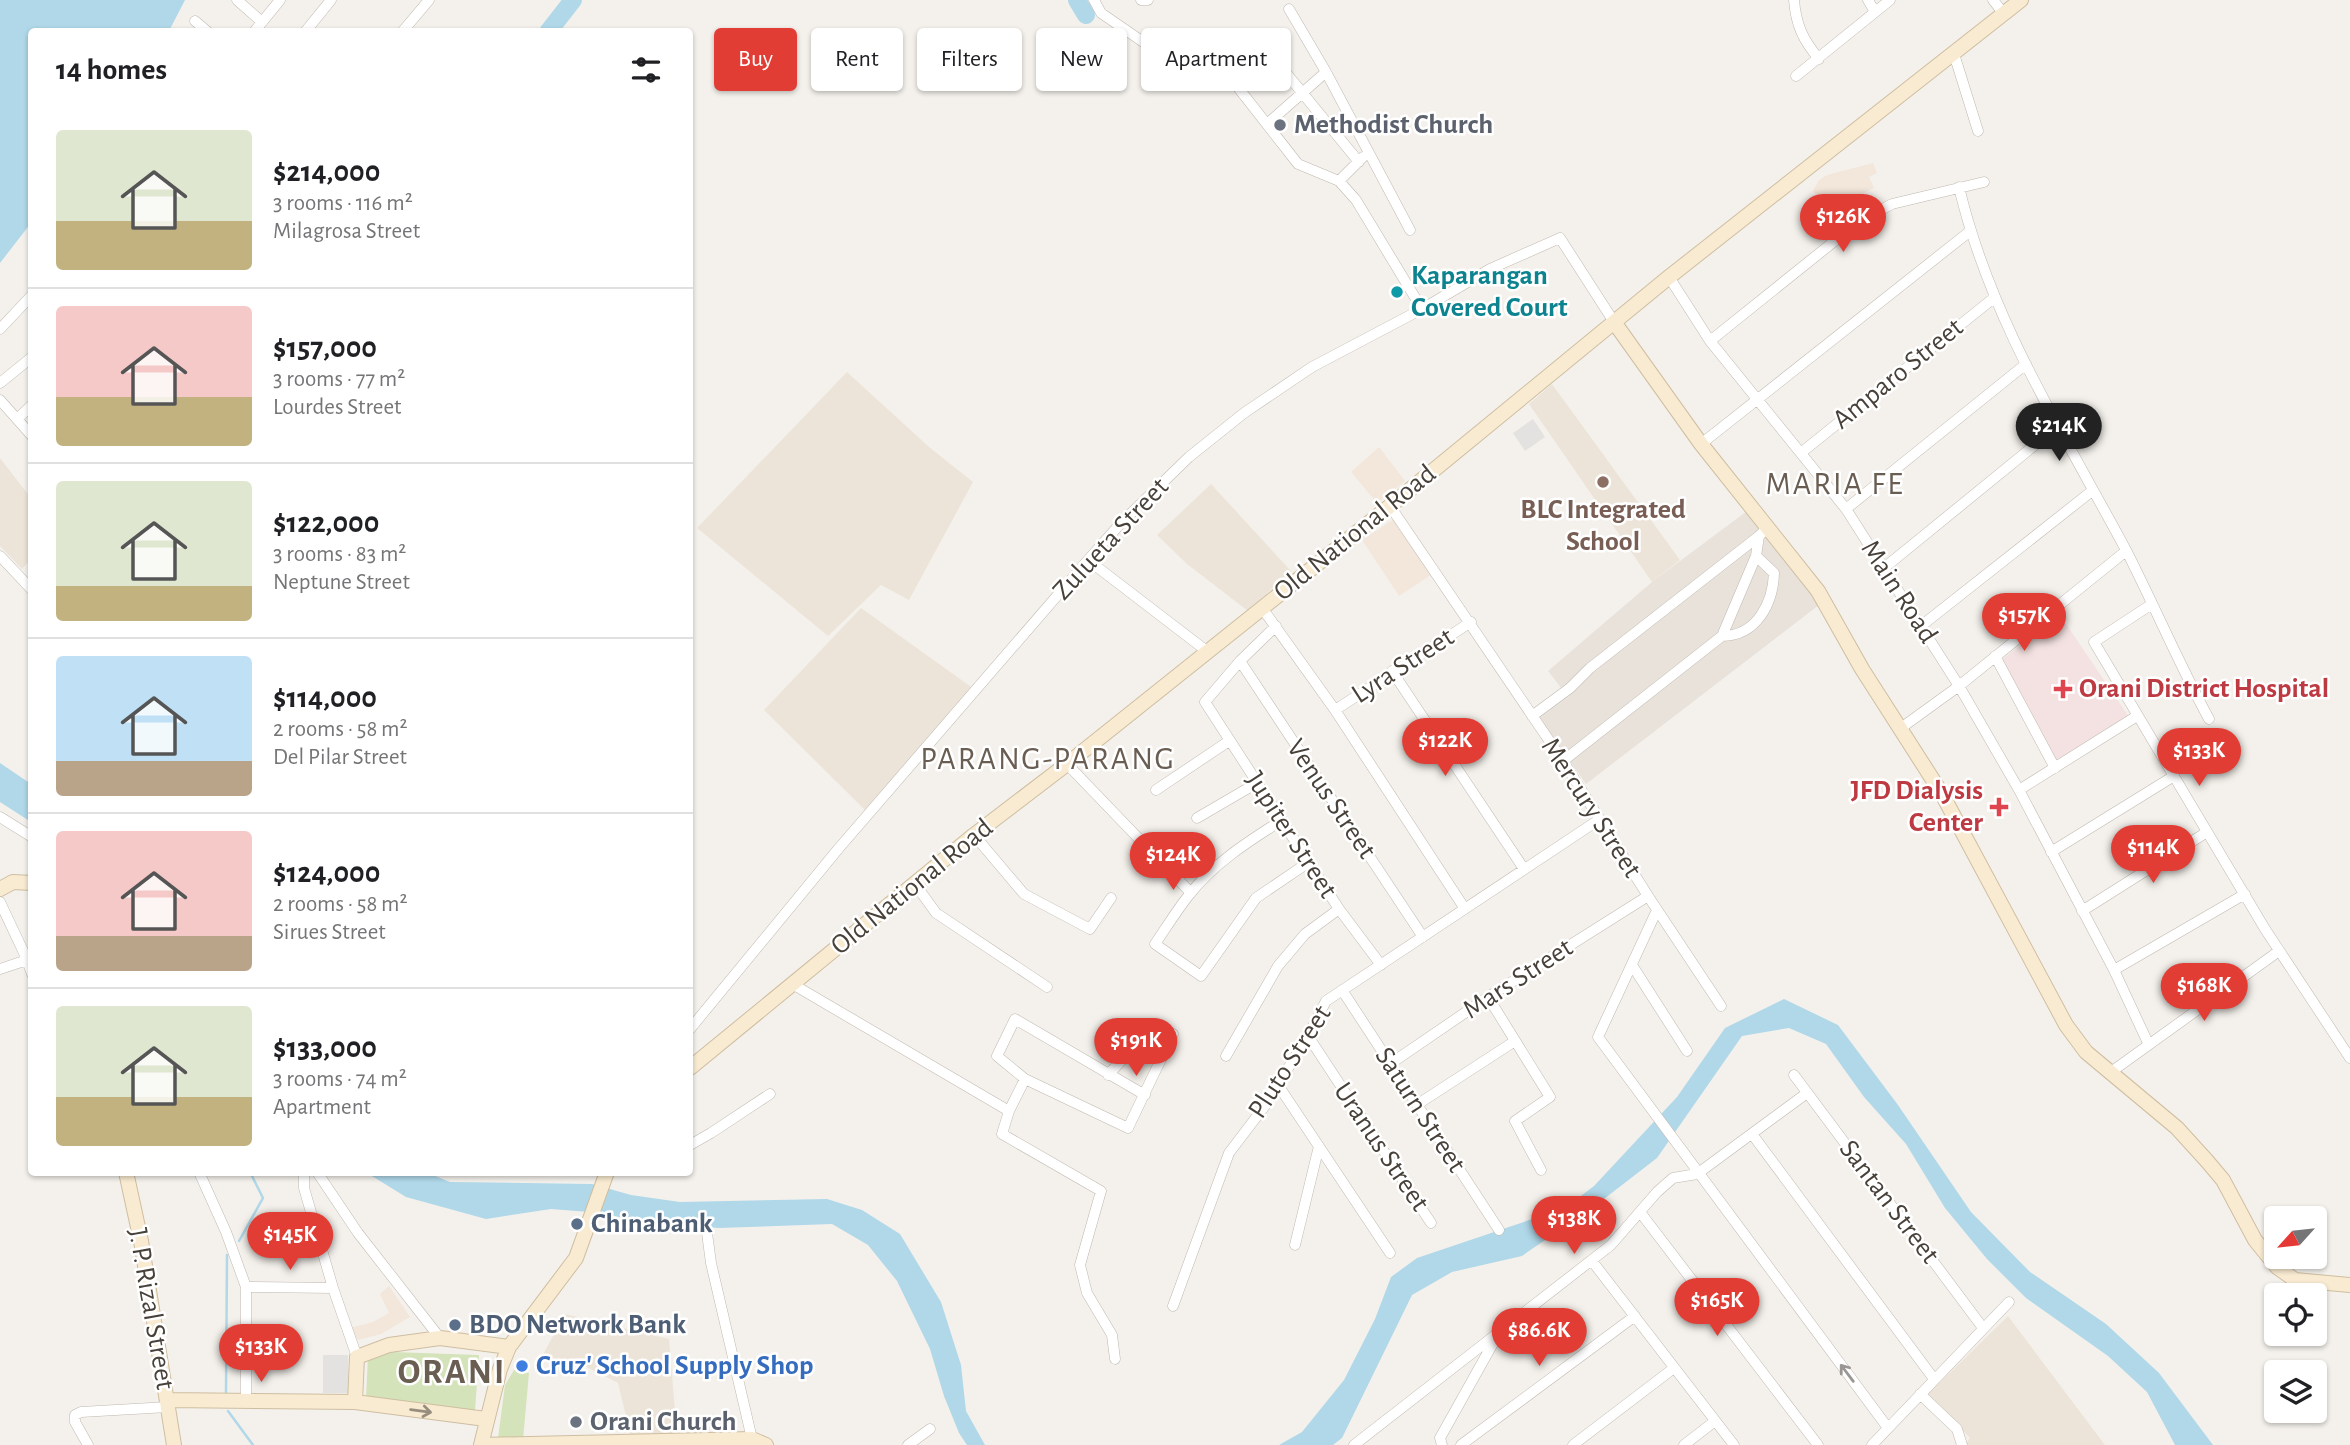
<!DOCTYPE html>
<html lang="en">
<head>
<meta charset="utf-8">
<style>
	:root { --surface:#fff; --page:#f6f6f6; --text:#202124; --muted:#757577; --line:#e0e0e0; --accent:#e23d35 }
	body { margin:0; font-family:"Alegreya Sans",sans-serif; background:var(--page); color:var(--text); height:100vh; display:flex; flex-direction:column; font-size:26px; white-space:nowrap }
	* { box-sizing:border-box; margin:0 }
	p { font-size:23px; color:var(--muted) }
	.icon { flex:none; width:38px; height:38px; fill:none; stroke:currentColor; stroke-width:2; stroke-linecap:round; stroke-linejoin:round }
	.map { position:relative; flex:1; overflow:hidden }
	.details { position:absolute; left:28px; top:28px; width:665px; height:1148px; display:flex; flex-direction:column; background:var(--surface); border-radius:7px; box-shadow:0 2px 5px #0004 }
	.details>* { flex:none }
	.guide { position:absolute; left:714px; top:28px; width:665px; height:63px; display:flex; gap:14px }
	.needle { width:46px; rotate:243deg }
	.tools { position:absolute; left:2264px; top:1206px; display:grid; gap:14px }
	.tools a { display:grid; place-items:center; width:63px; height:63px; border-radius:7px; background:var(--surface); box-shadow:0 2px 5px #0004; font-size:35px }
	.price { position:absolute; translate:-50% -60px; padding:0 16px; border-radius:24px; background:var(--accent); color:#fff; font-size:23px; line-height:46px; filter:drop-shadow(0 2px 4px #0008) }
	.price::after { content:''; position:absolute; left:50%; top:42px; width:21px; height:16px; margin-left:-10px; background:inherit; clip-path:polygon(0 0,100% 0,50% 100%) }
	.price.active { background:#222; color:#fff }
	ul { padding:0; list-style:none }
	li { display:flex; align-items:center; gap:21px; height:175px; padding:0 28px }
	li+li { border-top:2px solid var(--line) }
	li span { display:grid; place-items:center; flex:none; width:196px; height:140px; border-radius:7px; color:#555 }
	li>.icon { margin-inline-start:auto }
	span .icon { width:84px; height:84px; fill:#fffc; stroke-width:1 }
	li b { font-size:30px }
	h2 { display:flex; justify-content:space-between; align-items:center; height:84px; padding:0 28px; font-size:30px }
	.tag { padding:0 24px; border-radius:7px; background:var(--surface); box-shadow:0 2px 5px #0004; font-size:24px; line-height:63px }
	.tag.active { background:var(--accent); color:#fff }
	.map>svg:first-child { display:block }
</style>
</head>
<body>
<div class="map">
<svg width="2350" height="1445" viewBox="0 0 2350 1445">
	<rect width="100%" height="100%" fill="#f4f1ec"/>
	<path fill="#e8e2db" d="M1747 511 1819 605 1586 784 1538 716 1566 694 1548 671 1652 582Z"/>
	<path fill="#f3e6da" d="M1873 163 1877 173 1869 177 1874 188 1850 200 1857 211 1842 222 1813 191 1818 181 1827 175Z
		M1379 447 1405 481 1377 503 1351 472Z
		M1394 519 1431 575 1399 596 1362 540Z
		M389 1286 410 1317 381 1334 358 1340 350 1328 373 1322 389 1313 380 1294Z"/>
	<path fill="#ece4d8" d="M847 372 929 447 973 482 909 600 881 585 828 636 697 528Z
		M1552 384 1680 560 1652 582 1529 404Z
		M0 458 31 498V559L22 569 0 546Z
		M1211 484 1291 571 1248 611 1187 564 1157 535Z
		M861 608 974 689 867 812 764 710Z
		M565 1314 669 1339 677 1434 631 1437 618 1383 577 1362 540 1360Z
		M2008 1316 2105 1445H1965L1970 1438 1928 1394Z"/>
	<path fill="#f3e2e1" d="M2060 615 2129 717 2056 764 2001 660Z"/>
	<path fill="#d5e3ba" d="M393 1352 479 1355 475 1411 366 1398 368 1356Z
		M514 1370 529 1373 523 1440 498 1438 505 1385Z"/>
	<path fill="#e4e2e0" d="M1533 419 1545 437 1525 451 1513 433Z
		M323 1355H348V1393H323Z"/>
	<path fill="#b0d8e9" d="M0 0H185L169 31 32 32 31 223 0 263Z
		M0 763 31 784V822L0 802Z
		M1784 999 1838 1025 1898 1105 1971 1212 2030 1272 2106 1324 2159 1373 2213 1445H2175L2147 1392 2108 1356 2026 1298 1987 1259 1945 1208 1906 1144 1864 1097 1826 1044 1789 1028 1742 1036 1657 1158 1600 1202 1522 1256 1452 1272 1412 1295 1342 1438 1333 1445H1279L1302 1432 1344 1380 1375 1319 1391 1277 1417 1258 1565 1208 1594 1186 1677 1097 1725 1028Z
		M367 1173H428L450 1182 592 1184 631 1195 680 1202 827 1199 862 1210 900 1234 941 1302 961 1365 966 1411 985 1445H967L959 1433 944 1396 930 1349 897 1281 868 1245 832 1224 719 1228 636 1221 602 1213 551 1209 486 1219 406 1197Z"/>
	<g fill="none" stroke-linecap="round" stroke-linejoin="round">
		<path stroke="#b0d8e9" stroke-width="2.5" d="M239 1241 263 1198 250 1172
			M226 1393 227 1255
			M228 1411 253 1445"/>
		<path stroke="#b0d8e9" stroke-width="18" d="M1077 0 1086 15
			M548 32 573 0"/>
		<g stroke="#bfb8af" stroke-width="11">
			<path id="street" d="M237 0 262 22
				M1094 0 1101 13 1165 57 1211 53 1298 164 1339 181 1356 200 1422 309
				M1141 0H1148
				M1794 0C1796 25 1803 40 1819 59
				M1868 0 1875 12
				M1993 0 2004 14
				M1289 9 1326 72 1410 230
				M195 21 208 32
				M254 32 280 0
				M305 32 331 0
				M402 32 429 0
				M1254 34 1359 162
				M1954 54 1978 131
				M1796 76 1890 0
				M1267 124 1326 72
				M1339 181 1363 157
				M1959 187C1990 319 2064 434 2127 552 2155 607 2179 664 2209 719
				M1669 277 1710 341 1846 509 1959 686 2019 790 2114 970 2148 1043
				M0 329 32 295
				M1710 341 1857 223 1892 204 1984 182
				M0 383 32 357
				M0 400 32 436
				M17 419 32 405
				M1701 444 1969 232
				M1802 452 1995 297
				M1390 506 1563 761 1648 896 1721 1006
				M1846 509 2026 364
				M0 556 32 590
				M1088 560 1208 652
				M1884 568 2057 427
				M2152 604 2094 642 2265 929 2350 1058
				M1262 608 1335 710 1465 909
				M1276 626 1240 661 1205 702 1339 909 1381 965
				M1921 626 2092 491
				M1722 636C1756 636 1773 604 1774 573L1756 556
				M1995 656 2055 768
				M1240 661 1423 937
				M1392 671 1524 869
				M1335 710 1471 622
				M1532 716 1570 688 1590 668 1759 536
				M1901 728 1959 686 2126 551
				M1563 761 1722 636 1756 556 1759 536 1768 527
				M1067 764 1191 893
				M1156 790 1229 741
				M2019 790 2137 716
				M0 817 32 837
				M1197 818 1257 783
				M1282 820C1249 841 1214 863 1189 895 1177 910 1166 928 1155 944L1201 976 1256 898 1309 862
				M974 835 1024 894 1090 929 1111 898
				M2051 852 2174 776
				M915 884 936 913 1047 987
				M0 902 25 955 32 974
				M1657 910 1598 1037 1888 1428
				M2082 911 2207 832
				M1632 965 1687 1051
				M0 969 27 960
				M2114 970 2245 894
				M794 985 1009 1111 1002 1134 1101 1191 1080 1265 1087 1293 1112 1335 1115 1359
				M1342 990 1499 1230
				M1488 997 1550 1097 1515 1121 1541 1170
				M690 1029 839 848 1088 560 1121 523 1189 457 1244 413 1312 367 1422 309 1490 269 1560 238 1614 322
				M1308 1036 1431 1223
				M1226 1056 1278 966 1305 934 1339 909
				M1390 1064 1488 997 1648 896
				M2111 1072 2279 951
				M1108 1075 1155 1024 1173 1034 1128 1128 1025 1079 997 1056 1015 1019 1145 1095
				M1794 1075 1983 1328
				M1278 1085 1390 1253
				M1418 1104 1515 1041
				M1009 1111 1025 1079
				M1752 1134 1934 1379
				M690 1145 711 1133 770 1094
				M199 1172 226 1232 246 1287V1401
				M304 1172V1188L333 1288 357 1357
				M317 1172 358 1233 440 1338
				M1640 1212 1818 1445
				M707 1233 711 1263 752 1439
				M1295 1245 1319 1146
				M1592 1261 1734 1445
				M246 1287 333 1288
				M1173 1306 1229 1153 1264 1107 1308 1036 1326 1001 1600 819
				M1920 1394 1957 1429 1962 1445
				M88 1445 75 1422V1415L81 1412 168 1407
				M908 1445 930 1429
				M1354 1445 1611 1245 1657 1192 1673 1178 1697 1174 1807 1093
				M1442 1445 1440 1438 1496 1338
				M1461 1445 1635 1316
				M1573 1445 1674 1368
				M1684 1445 1715 1421
				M1872 1445 2009 1302"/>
		</g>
		<g stroke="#cebea1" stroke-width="16">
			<path id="secondary" d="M1614 322 1701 444 1818 591 1862 669 1942 794 2066 1025 2086 1052 2177 1128 2207 1161 2223 1180 2255 1240 2277 1267 2295 1280 2350 1285
				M0 889 13 882 32 883
				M690 1068 974 835 1067 764 1390 506 1669 277 2021 0
				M126 1172 141 1241 174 1445
				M167 1400 355 1402 486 1419
				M355 1402 357 1357 389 1345 440 1338 509 1347
				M481 1445 500 1369 509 1347 576 1258 607 1172
				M481 1445 752 1439 766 1445"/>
		</g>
		<use href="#street" stroke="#fff" stroke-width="10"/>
		<use href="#secondary" stroke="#f9ebd1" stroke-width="14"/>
	</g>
	<defs><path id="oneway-shaft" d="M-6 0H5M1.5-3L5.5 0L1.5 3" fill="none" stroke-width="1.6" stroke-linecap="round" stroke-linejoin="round" transform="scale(1.75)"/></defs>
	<use stroke="#9a9693" href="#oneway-shaft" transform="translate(1847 1373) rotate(-127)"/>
	<use stroke="#988e7e" href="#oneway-shaft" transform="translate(421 1411) rotate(7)"/>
	<g fill="#6b7280" stroke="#fff" stroke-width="2.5">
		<circle cx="1280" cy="125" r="7"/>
		<circle cx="576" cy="1422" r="7"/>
	</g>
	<circle fill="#0f9aa8" stroke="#fff" stroke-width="2.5" cx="1397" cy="292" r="7"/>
	<circle fill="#8d6e63" stroke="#fff" stroke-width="2.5" cx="1603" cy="482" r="7"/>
	<g fill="#e0444e" stroke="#fff" stroke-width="2.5">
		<path d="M2059.5 678.5h7v7h7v7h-7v7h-7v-7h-7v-7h7z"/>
		<path d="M1995.5 796.5h7v7h7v7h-7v7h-7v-7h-7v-7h7z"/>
	</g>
	<g fill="#5c6f8a" stroke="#fff" stroke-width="2.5">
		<circle cx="577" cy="1224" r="7"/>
		<circle cx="455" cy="1325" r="7"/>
	</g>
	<circle fill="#3f7fe0" stroke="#fff" stroke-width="2.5" cx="522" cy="1366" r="7"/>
	<g text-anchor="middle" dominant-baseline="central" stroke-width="5" stroke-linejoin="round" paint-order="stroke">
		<g font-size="28" font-weight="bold" fill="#5b616d" stroke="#fff" text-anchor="start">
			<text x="1294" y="125">Methodist Church</text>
			<text x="590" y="1422">Orani Church</text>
		</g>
		<g font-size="28" font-weight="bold" fill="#0d838f" stroke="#fff" text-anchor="start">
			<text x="1411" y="276">Kaparangan<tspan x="1411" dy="32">Covered Court</tspan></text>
		</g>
		<g font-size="28" fill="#48413a" stroke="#fff">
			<text transform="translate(1898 374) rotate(-39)">Amparo Street</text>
			<text transform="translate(1355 533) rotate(-39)">Old National Road</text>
			<text transform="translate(1111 539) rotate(-47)">Zulueta Street</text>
			<text transform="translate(1899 592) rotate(57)">Main Road</text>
			<text transform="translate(1403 666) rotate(-33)">Lyra Street</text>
			<text transform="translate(1331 799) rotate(56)">Venus Street</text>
			<text transform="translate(1591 808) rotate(57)">Mercury Street</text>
			<text transform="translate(1291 835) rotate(57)">Jupiter Street</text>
			<text transform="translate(912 887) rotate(-39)">Old National Road</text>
			<text transform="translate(1518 979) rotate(-33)">Mars Street</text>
			<text transform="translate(1290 1062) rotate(-57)">Pluto Street</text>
			<text transform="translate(1420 1110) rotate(57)">Saturn Street</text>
			<text transform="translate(1381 1147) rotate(56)">Uranus Street</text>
			<text transform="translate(1889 1202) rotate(53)">Santan Street</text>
			<text transform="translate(151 1309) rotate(80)">J. P. Rizal Street</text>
		</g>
		<g font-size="28" font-weight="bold" fill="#785e54" stroke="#fff">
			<text x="1603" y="510">BLC Integrated<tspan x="1603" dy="32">School</tspan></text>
		</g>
		<g font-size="28" font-weight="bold" fill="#be3a42" stroke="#fff" text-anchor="start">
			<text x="2079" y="689">Orani District Hospital</text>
			<text x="1983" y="791" text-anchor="end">JFD Dialysis<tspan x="1983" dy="32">Center</tspan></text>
		</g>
		<g font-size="28" font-weight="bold" fill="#4e5e75" stroke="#fff" text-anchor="start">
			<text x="591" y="1224">Chinabank</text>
			<text x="469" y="1325">BDO Network Bank</text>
		</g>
		<g font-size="28" font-weight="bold" fill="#366cbe" stroke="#fff" text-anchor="start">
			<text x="536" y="1366">Cruz' School Supply Shop</text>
		</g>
		<g font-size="32" letter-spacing="2" fill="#6a5e53" stroke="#fff">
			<text x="1835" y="484">MARIA FE</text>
			<text x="1048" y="759">PARANG-PARANG</text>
		</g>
		<g font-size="35" font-weight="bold" letter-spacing="2" fill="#6a5e53" stroke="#fff">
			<text x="452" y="1372">ORANI</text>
		</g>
	</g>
</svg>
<div class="tools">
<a><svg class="needle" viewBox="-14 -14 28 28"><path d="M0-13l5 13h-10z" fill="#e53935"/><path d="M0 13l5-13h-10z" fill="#757577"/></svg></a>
<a><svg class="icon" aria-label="locate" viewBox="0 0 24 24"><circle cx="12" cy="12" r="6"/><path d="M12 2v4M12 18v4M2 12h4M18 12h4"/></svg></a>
<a><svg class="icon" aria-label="layers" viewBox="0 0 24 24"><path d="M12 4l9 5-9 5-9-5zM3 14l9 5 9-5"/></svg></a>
</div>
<b class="price" style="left:1843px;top:254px">$126K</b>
<b class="price active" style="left:2059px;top:463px">$214K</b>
<b class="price" style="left:2024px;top:653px">$157K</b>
<b class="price" style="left:1445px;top:778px">$122K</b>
<b class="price" style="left:2199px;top:788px">$133K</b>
<b class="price" style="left:2153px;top:885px">$114K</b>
<b class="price" style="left:1173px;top:892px">$124K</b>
<b class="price" style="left:2204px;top:1023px">$168K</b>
<b class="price" style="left:1136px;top:1078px">$191K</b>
<b class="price" style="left:1574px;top:1256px">$138K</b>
<b class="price" style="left:290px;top:1272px">$145K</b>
<b class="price" style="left:1717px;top:1338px">$165K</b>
<b class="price" style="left:1539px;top:1368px">$86.6K</b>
<b class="price" style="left:261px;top:1384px">$133K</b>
<div class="guide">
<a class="tag active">Buy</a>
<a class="tag">Rent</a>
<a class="tag">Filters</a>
<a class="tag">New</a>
<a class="tag">Apartment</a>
</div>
<section class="details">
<h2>14 homes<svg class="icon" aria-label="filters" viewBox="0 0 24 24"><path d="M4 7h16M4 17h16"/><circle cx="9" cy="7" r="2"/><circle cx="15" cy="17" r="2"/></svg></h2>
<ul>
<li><span style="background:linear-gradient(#dfe7d0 65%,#c2b280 0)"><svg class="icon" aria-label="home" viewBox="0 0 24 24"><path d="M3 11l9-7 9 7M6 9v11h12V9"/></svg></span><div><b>$214,000</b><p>3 rooms · 116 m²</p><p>Milagrosa Street</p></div></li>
<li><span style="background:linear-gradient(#f6c9c9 65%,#c2b280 0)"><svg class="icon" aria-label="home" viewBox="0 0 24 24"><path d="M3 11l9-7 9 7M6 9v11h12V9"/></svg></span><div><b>$157,000</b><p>3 rooms · 77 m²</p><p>Lourdes Street</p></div></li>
<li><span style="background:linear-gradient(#dfe7d0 75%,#c2b280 0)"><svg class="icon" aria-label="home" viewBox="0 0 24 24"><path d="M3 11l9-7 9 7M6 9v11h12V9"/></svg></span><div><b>$122,000</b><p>3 rooms · 83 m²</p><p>Neptune Street</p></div></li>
<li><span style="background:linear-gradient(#bfe0f5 75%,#b9a48a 0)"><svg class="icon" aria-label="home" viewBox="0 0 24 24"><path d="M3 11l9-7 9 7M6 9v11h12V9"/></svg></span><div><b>$114,000</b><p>2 rooms · 58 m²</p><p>Del Pilar Street</p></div></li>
<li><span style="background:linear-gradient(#f6c9c9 75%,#b9a48a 0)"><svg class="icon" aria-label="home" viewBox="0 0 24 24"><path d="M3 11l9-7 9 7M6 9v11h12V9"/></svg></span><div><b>$124,000</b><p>2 rooms · 58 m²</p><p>Sirues Street</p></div></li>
<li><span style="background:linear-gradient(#dfe7d0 65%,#c2b280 0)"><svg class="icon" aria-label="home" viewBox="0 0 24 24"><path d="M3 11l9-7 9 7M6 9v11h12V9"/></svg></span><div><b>$133,000</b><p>3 rooms · 74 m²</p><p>Apartment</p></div></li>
</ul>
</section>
</div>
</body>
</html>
